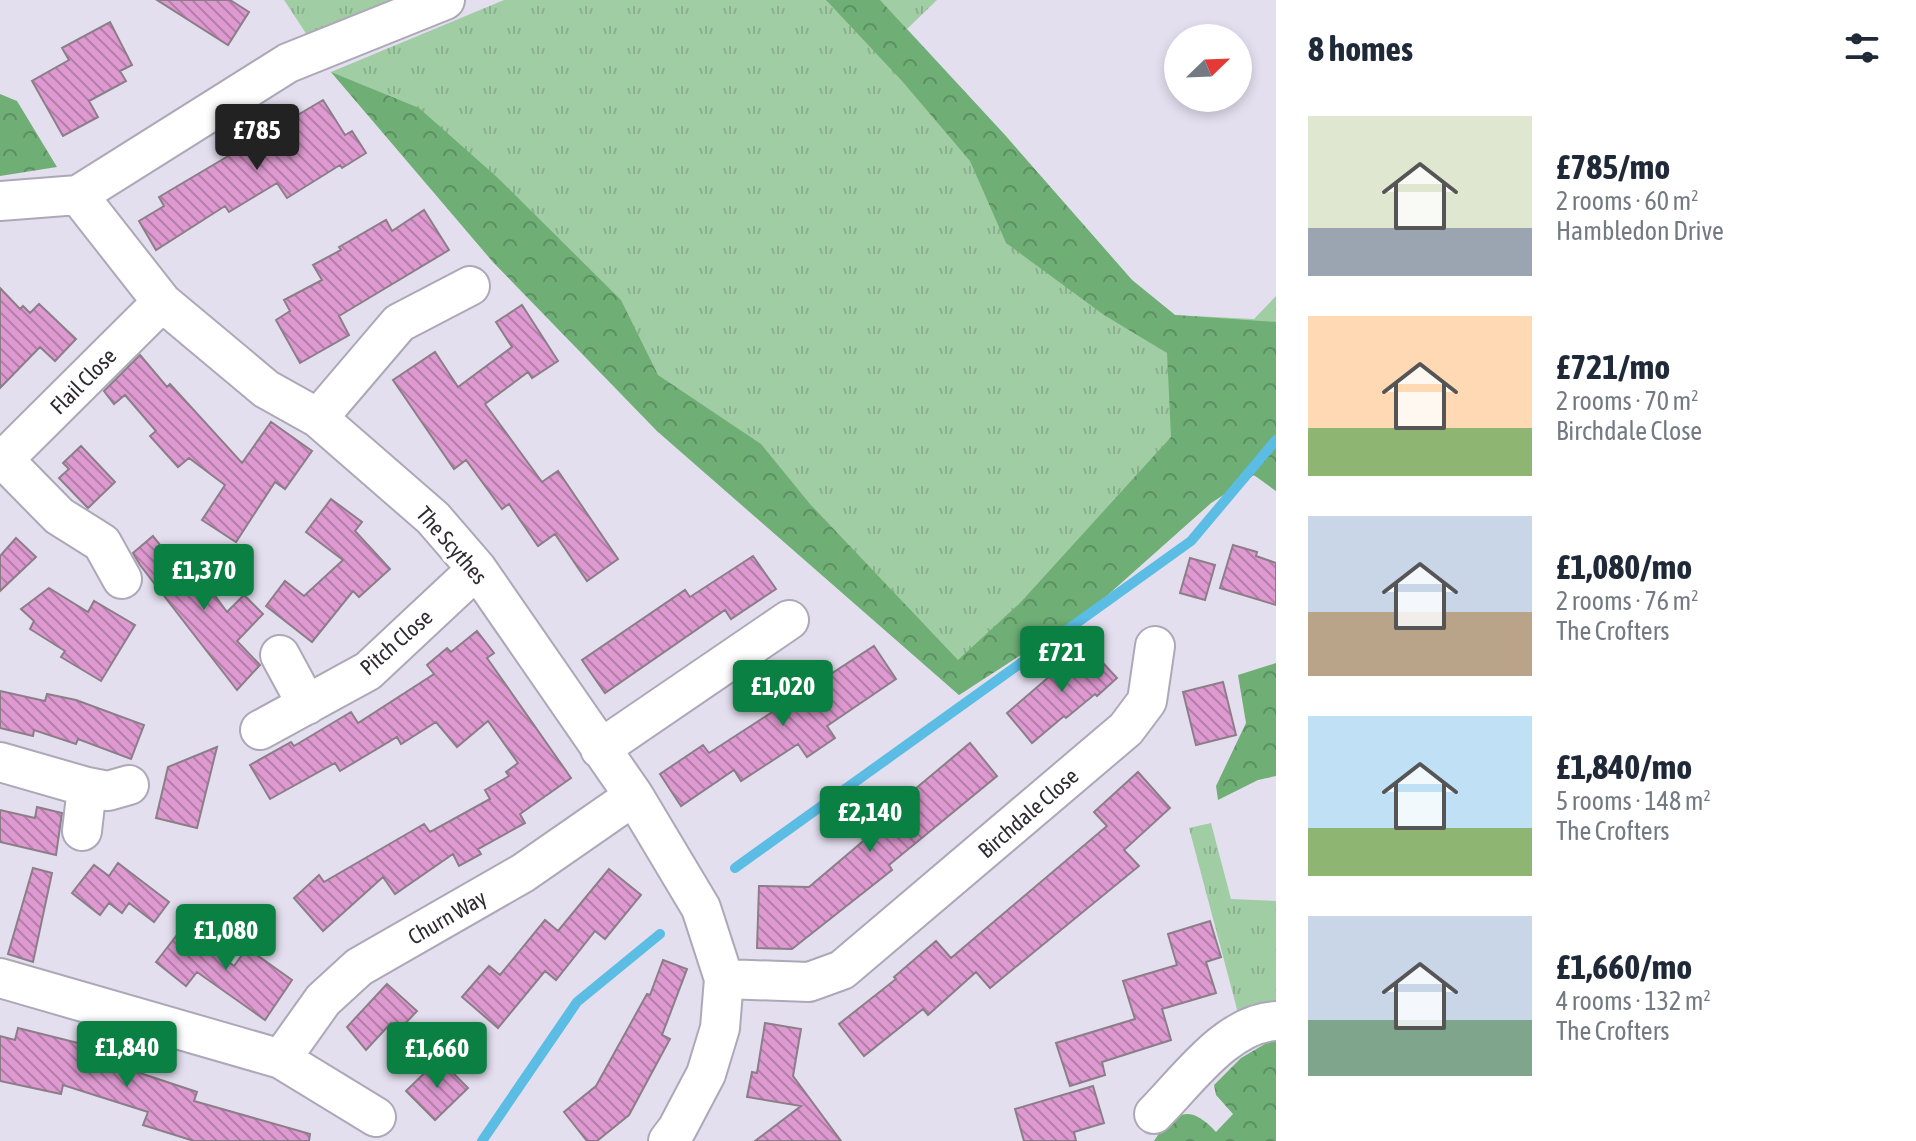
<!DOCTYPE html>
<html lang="en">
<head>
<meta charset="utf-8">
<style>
	:root { --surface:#fff; --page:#f6f6f7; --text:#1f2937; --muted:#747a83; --accent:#0b8043 }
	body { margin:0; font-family:"Asap Condensed",sans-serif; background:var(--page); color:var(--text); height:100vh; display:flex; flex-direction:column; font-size:30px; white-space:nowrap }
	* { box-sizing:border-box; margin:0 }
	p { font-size:26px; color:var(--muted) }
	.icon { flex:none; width:44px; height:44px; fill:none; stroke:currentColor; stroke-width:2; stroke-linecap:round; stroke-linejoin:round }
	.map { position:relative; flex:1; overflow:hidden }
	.side { display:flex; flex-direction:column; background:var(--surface); width:640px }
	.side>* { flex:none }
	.needle { width:52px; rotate:67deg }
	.buttons { position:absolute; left:1164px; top:24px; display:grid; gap:16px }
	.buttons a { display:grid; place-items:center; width:88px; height:88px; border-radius:50%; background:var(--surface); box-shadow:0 4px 12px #0003; font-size:40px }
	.price { position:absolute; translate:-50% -68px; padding:0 18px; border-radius:8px; background:var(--accent); color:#fff; font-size:26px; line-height:52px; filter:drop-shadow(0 2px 4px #0008) }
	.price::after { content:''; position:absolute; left:50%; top:48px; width:24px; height:18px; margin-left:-12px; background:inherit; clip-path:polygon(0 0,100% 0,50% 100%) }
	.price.current { background:#222; color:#fff }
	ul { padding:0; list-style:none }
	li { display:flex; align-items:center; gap:24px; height:200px; padding:0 32px }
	li span { display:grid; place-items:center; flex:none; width:224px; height:160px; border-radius:0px; color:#555 }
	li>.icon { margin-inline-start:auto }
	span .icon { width:96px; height:96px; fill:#fffc; stroke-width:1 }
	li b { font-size:34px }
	h2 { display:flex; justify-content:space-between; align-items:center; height:96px; padding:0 32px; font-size:34px }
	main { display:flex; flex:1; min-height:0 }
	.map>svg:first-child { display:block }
</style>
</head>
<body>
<main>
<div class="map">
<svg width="1276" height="1141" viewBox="0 0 1276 1141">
	<defs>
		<pattern id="grass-tufts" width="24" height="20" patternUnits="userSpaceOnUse" patternTransform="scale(2)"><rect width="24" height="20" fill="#a1cda4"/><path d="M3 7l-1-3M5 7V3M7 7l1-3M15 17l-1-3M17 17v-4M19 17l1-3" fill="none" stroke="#8bb08e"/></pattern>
		<pattern id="forest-crowns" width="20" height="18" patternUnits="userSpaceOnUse" patternTransform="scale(2)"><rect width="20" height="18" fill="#6faf75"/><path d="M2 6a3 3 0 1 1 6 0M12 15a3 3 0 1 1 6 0" fill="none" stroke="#5c8f61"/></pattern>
		<pattern id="building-back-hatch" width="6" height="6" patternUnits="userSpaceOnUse" patternTransform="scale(2)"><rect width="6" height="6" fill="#de9ad0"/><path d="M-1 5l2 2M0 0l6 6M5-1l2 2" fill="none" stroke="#b47ea9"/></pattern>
	</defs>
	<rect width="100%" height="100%" fill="#e4dfef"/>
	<path fill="url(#grass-tufts)" d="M284 0H404L309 38Z
		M504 0H937L907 29 1004 134 1132 280 1175 315 1254 319 1276 296V491L1254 475 1211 503 1093 608 959 695 657 431 493 262 331 72Z
		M1211 823 1231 899 1276 901V1004L1238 1013 1189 828Z"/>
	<path fill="url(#forest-crowns)" d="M826 0H880L1004 134 1132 280 1175 315 1276 322V491L1254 475 1211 503 1093 608 959 695 657 431 493 262 331 72 419 108 498 178 621 300 658 375 761 444 810 504 958 660 1020 603 1171 437 1167 353 1104 315 1006 243 970 161 902 81Z
		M0 94 17 101 57 167 0 176Z
		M1276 663V776L1258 780 1218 800 1216 786 1246 723 1238 675Z
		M1270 1041H1276V1141H1154C1174 1110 1191 1104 1216 1132L1233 1114 1216 1095 1214 1085 1241 1058Z"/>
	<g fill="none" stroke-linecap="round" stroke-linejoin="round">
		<path stroke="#5bbce4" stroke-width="10" d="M735 868 1191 541 1276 440
			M482 1141 577 1002 660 934"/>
	</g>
	<path fill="url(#building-back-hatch)" stroke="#8b7e88" stroke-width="2" d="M157 0H230L249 12 228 45Z
		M110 22 132 65 120 71 126 81 89 101 98 117 63 136 32 81 69 60 62 48Z
		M323 100 345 135 352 131 366 153 342 168 340 165 287 198 277 183 229 212 225 206 156 250 139 221 164 206 159 197Z
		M424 210 449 250 339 316 349 335 300 363 276 320 290 311 284 300 322 280 313 265 341 250 339 247 386 220 392 231Z
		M0 288 20 309 23 306 30 313 39 304 76 339 55 361 40 347 0 388Z
		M522 305 558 361 532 378 528 372 485 404 542 482 558 471 618 559 587 581 555 534 538 546 509 504 502 509 466 460 454 469 393 380 435 352 458 387 512 347 496 322Z
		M140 355 167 387 170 384 242 463 271 422 312 451 285 489 275 482 236 542 202 520 225 485 189 458 178 467 150 436 156 431 125 395 114 404 104 391Z
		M81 446 115 482 88 508 59 478 69 469 63 463Z
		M331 499 362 522 355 531 390 569 359 597 353 591 312 642 266 606 285 581 304 596 343 560 306 532Z
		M153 536 181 571 191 563 227 612 244 595 263 614 237 641 260 665 237 690 140 565 133 553Z
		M16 538 36 557 0 591V556Z
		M1233 545 1257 552 1256 556 1276 563V605L1220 588Z
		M753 556 776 589 731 619 725 610 605 693 582 660 685 590 690 597Z
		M1190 558 1215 565 1205 600 1180 593Z
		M49 588 88 612 94 601 135 625 101 681 61 657 65 651 30 629 34 621 21 609Z
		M477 631 494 653 487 658 571 778 520 814 525 823 478 849 481 854 459 866 453 854 395 894 383 877 323 931 294 898 319 875 324 882 424 824 430 832 490 799 485 790 509 776 506 772 518 763 488 721 457 747 436 722 401 744 397 737 340 771 335 763 270 799 250 765 291 742 294 746 351 712 358 723 434 674 427 665 447 648 451 652Z
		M1086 645 1117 678 1097 696 1095 694 1066 718 1064 716 1032 743 1007 713Z
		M874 646 896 679 827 726 835 738 807 757 798 744 741 781 734 770 681 806 660 774 703 745 709 753Z
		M1223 682 1236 735 1196 745 1183 692Z
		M0 691 45 701 47 694 76 700 144 725 131 759 78 739 76 744 34 730 33 736 0 728Z
		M970 743 997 776 889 865 892 870 792 949 757 948 759 886 809 887 875 831 871 826Z
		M217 747 197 828 156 818 168 767Z
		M1138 772 1170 808 1124 850 1139 866 990 988 976 972 928 1015 923 1009 864 1056 839 1024 896 979 894 977 936 941 951 958 1107 826 1094 812Z
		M37 807 62 813 56 855 0 842V810L35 818Z
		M118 863 169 902 154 922 129 903 122 913 109 903 100 915 72 893 94 865 109 876Z
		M33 868 52 873 33 962 8 954Z
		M609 869 641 895 605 939 595 931 556 980 545 971 498 1028 462 997 489 966 500 975 545 920 558 931Z
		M1210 921 1221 957 1206 962 1216 993 1162 1009 1171 1040 1102 1062 1105 1075 1070 1086 1056 1043 1135 1019 1123 981 1177 965 1168 934Z
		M184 926 234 966 247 948 292 980 265 1020 197 972 186 986 156 962Z
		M663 960 687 969 662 1035 670 1039 629 1115 597 1141H587L564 1112 596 1086 647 994 650 995Z
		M387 984 417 1011 399 1030 391 1023 366 1050 347 1027Z
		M765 1023 801 1029 793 1076 841 1141H755L801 1106 747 1097 752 1072 757 1073Z
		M18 1028 138 1058 134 1071 197 1092 194 1101 310 1134 309 1141H194L143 1125 148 1112 63 1085 61 1094 0 1081V1036L15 1040Z
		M439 1059 468 1088 435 1120 406 1091Z
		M1093 1086 1104 1123 1074 1132 1076 1141H1024L1015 1109Z"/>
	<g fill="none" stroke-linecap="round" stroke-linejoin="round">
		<g stroke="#ada8b7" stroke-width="42">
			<path id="minor" d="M78 195 162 302 266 389 318 418 433 518 477 569 634 796 701 908 724 979 720 1028 706 1074 677 1129 668 1141
				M0 201 78 195 288 63 445 0
				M318 418 399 323 470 286
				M4 460 59 516 102 543 122 579
				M0 463 162 302
				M280 655 307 705
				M260 730 368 671 477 569
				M600 749 789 620
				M0 762 87 787 108 791 129 785
				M82 831 87 787
				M0 978 281 1059 376 1117
				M724 979 809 982 842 970 1126 729 1147 701 1155 646
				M281 1059 323 1000 359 967 523 873 634 796
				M1154 1114C1187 1081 1227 1023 1276 1021"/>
		</g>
		<use href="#minor" stroke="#fff" stroke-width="38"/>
	</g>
	<g text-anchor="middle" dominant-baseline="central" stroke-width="8" stroke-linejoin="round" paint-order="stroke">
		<g font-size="22" fill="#2d2a31" stroke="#fff">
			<text transform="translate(83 381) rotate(-45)">Flail Close</text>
			<text transform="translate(452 545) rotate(49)">The Scythes</text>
			<text transform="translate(396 642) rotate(-41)">Pitch Close</text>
			<text transform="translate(1028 813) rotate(-41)">Birchdale Close</text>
			<text transform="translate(447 917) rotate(-30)">Churn Way</text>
		</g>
	</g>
</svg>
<div class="buttons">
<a><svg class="needle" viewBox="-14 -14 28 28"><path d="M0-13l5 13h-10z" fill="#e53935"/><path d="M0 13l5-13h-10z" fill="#747a83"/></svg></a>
</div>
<b class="price current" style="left:257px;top:172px">£785</b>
<b class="price" style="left:204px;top:612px">£1,370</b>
<b class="price" style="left:1062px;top:694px">£721</b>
<b class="price" style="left:783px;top:728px">£1,020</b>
<b class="price" style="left:870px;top:854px">£2,140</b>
<b class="price" style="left:226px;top:972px">£1,080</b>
<b class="price" style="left:127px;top:1089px">£1,840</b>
<b class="price" style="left:437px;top:1090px">£1,660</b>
</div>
<section class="side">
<h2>8 homes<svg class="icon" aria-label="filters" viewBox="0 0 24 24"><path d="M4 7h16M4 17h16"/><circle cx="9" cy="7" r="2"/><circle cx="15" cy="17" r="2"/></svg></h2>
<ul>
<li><span style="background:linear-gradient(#dfe7d0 70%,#9aa5b1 0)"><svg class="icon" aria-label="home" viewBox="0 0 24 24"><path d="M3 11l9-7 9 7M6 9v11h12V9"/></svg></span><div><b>£785/mo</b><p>2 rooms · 60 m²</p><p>Hambledon Drive</p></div></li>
<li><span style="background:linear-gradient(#ffd9b3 70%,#8fb573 0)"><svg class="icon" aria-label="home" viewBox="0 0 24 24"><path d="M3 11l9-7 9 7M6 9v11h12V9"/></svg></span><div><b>£721/mo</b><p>2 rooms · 70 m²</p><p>Birchdale Close</p></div></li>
<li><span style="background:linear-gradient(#c9d6e8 60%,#b9a48a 0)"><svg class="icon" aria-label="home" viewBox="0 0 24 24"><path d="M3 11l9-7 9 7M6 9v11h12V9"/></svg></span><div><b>£1,080/mo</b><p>2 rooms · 76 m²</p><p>The Crofters</p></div></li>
<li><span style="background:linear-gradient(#bfe0f5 70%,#8fb573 0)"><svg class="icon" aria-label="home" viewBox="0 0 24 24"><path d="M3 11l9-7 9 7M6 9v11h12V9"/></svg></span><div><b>£1,840/mo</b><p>5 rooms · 148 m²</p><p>The Crofters</p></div></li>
<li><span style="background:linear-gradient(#c9d6e8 65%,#7fa58c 0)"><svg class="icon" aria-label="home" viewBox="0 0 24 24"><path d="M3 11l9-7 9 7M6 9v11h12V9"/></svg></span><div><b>£1,660/mo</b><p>4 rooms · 132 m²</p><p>The Crofters</p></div></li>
</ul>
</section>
</main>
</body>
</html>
